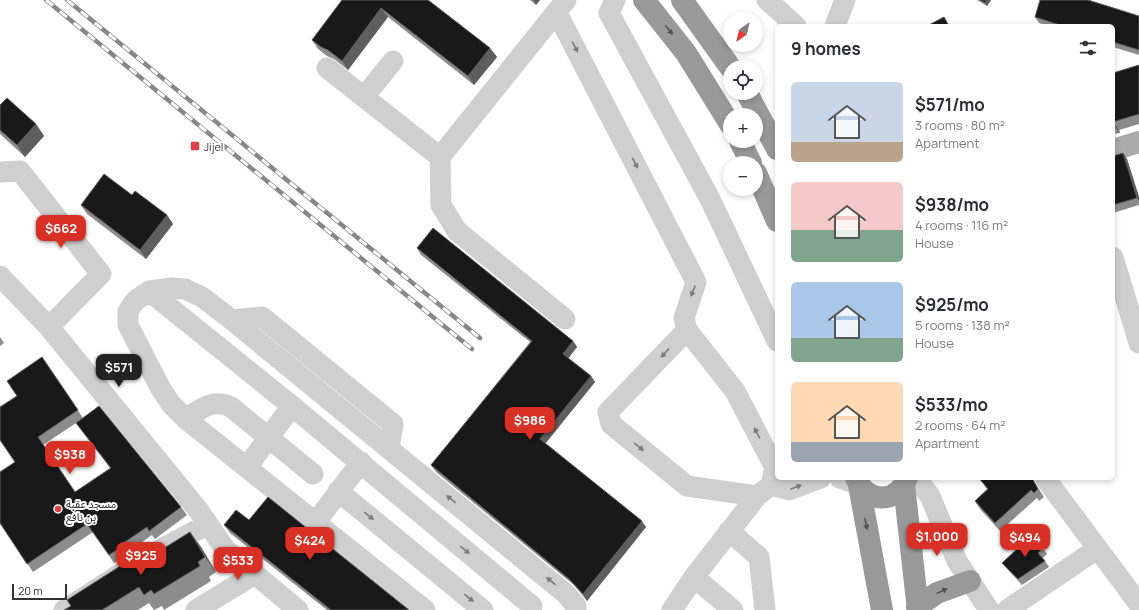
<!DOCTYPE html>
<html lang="en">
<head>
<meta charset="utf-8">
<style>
	:root { --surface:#fff; --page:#f7f7f7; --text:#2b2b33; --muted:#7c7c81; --accent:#d93025 }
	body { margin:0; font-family:Manrope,"Noto Sans Arabic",sans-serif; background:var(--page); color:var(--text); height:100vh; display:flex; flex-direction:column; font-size:15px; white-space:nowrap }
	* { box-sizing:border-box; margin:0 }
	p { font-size:13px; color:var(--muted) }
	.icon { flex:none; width:22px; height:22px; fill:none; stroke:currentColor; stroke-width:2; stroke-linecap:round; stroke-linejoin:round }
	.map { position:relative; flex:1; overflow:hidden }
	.sheet { position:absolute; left:775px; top:24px; width:340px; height:456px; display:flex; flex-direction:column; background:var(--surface); border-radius:6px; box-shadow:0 2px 6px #0003 }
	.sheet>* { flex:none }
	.needle { width:26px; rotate:214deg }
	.controls { position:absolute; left:723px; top:12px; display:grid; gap:8px }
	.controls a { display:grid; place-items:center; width:40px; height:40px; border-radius:50%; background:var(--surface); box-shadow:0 2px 6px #0003; font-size:20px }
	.scale { position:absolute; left:12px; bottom:10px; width:55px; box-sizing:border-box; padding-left:4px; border:2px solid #323232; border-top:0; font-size:11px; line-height:14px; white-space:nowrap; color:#323232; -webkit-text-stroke:3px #fff; paint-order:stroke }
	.price { position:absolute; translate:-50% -34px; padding:0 9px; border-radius:8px; background:var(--accent); color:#fff; font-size:13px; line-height:26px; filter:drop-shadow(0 1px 2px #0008) }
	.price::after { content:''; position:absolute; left:50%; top:24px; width:12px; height:9px; margin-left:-6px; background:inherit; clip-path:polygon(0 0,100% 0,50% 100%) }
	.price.active { background:#222; color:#fff }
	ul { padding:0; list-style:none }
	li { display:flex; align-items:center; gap:12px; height:100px; padding:0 16px }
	li span { display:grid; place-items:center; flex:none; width:112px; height:80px; border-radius:6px; color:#555 }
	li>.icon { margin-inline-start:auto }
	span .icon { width:48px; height:48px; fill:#fffc; stroke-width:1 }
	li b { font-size:17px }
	h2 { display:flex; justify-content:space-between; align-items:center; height:48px; padding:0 16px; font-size:17px }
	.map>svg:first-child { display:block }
</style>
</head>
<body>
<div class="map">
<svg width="1139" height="610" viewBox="0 0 1139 610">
	<rect width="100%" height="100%" fill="#fff"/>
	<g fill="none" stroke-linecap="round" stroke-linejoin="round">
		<path stroke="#cfcfcf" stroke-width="21" d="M615 0 609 13 710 199 777 341
			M767 0 796 26
			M557 13 696 282 684 318 687 330
			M835 26 845 0
			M327 68 440 157
			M364 97 393 61
			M0 172 20 171 101 274 49 327
			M1113 257 1139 343
			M0 276 49 327 199 511 225 549 298 610
			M149 291 292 406 532 606
			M565 319 457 231 441 205 440 157 566 0
			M232 320 566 594 576 606V610
			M186 419C200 409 213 398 231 407L313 474
			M389 448 393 424 262 317 232 320 202 297 185 289 172 288 149 291 135 301 128 311V325L161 389 171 404 186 419 425 610
			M247 467 292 406
			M840 478 859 485
			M916 478 930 496 957 561 989 610
			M1045 478 1139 604
			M771 485 789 490 821 478
			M338 491 483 610
			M316 522 361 462
			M729 531 759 557 765 610
			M694 577 757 496 771 485 775 468 735 391 687 330 608 412 611 424 687 486 757 496
			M64 610 143 559 208 524
			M196 610 255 574
			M672 610 694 577 733 610
			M1007 610 1097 549"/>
		<path stroke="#aaa" stroke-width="22" d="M1113 150 1139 142"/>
		<path stroke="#999" stroke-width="22" d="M644 0 686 53 730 124
			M682 0 730 67
			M747 93 777 149
			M740 141 751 163
			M756 173 777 221
			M856 478C866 503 897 505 907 478
			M859 485 882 610
			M904 485 918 610
			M917 607 937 593 970 581"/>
		<g stroke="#878787" stroke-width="4.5">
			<path id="rail" d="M46 0 472 349
				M67 0 480 338"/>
		</g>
		<use href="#rail" stroke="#fff" stroke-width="3" stroke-dasharray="9" stroke-linecap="butt"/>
	</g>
	<path fill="#8c8c8c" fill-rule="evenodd" d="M342 0H428L490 48 497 57 474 85 388 17 348 70 334 59 327 56 318 49 312 40Z
		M530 0H540L536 5Z
		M977 0H991L987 6Z
		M1139 16V55L1113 47V26H1048L1039 23 1035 17Z
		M1139 65V124L1119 130 1120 133 1113 134V73Z
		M0 105 36 124 44 136 25 157 0 134Z
		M1123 153 1127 159 1139 197V205L1113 213V156Z
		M132 195 167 215 173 224 146 259 87 214 81 205Z
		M417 248 573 341 577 347 568 358 591 376 595 382 545 444 646 527 587 601 574 585 436 472 431 465 530 342 421 255Z
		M0 337 4 343 0 346Z
		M42 357 83 418 181 507 187 515 155 539 152 535 125 554 126 556 114 563 93 532 33 572 0 523 15 462 17 396ZM82 419 76 423 110 468 75 492 43 445Z
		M979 478H1034L1033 480 1044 497 1039 501 1037 498 1000 531 980 509 975 501 987 489Z
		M249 520 409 610H327L230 533 224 525Z
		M190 532 201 547 216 572 209 577 211 581 164 610 162 606 154 610 149 603 138 610H64Z
		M1043 548 1047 554 1043 558 1049 567 1022 585 1007 569 1002 563Z"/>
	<path fill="#5e5e5e" d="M533 0H540L536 5Z
		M987 0H991L987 6 985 3Z
		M381 8 388 17 348 70 342 61Z
		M490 48 497 57 474 85 468 76Z
		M1113 122 1119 130 1120 133 1114 125Z
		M36 124 44 136 25 157 17 145Z
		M1123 153 1127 159 1139 197V201L1137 198Z
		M167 215 173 224 146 259 140 250Z
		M573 341 577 347 567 360 563 354Z
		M591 376 595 382 544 445 540 439Z
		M642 521 646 527 587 601 583 594Z
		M190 532 201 547 216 572 205 557Z"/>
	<path fill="#191919" stroke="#5e5e5e" d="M342 0H428L490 48 468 76 381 8 342 61 328 50 321 47 312 40Z
		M980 0H987L985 3Z
		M1040 0H1088L1139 16V50L1113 42V26H1063L1035 17Z
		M944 17 949 26H927Z
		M1139 65V114L1113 122 1114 125H1113V73Z
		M7 98 36 124 17 145 0 130V105Z
		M1123 153 1137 198 1113 205V156Z
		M104 174 132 195 135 191 167 215 140 250 81 205Z
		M433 228 573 341 563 354 591 376 540 439 642 521 583 594 569 579 431 465 532 341 417 248Z
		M42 357 78 410 38 437 75 492 111 468 76 423 99 406 181 507 149 531 147 527 119 546 120 548 109 555 87 524 27 564 0 523V472L15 462 0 440V407L17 396 7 381Z
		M979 478H1032L1038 489 1034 493 1031 490 995 523 975 501 988 489Z
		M268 497 409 610H331L224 525 236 510 249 520Z
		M190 532 205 557 198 562 200 566 154 594 151 590 144 595 139 587 102 610H64L71 606 67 600 128 561 132 568Z
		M1031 536 1043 548 1038 553 1045 561 1018 579 1002 563Z"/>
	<defs><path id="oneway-solid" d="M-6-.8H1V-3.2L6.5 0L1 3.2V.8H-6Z"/></defs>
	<g fill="#515151">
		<use href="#oneway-solid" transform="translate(669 30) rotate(52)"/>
		<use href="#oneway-solid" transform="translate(866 524) rotate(79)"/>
		<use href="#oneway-solid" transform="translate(942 591) rotate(-26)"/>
	</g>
	<g fill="#797979">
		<use href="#oneway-solid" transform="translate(575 47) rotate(62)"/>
		<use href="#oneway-solid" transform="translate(635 163) rotate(62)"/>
		<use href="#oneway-solid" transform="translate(693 291) rotate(112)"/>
		<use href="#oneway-solid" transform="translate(665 353) rotate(133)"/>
		<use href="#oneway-solid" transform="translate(757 433) rotate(-118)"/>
		<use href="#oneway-solid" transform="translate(639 447) rotate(39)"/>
		<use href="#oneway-solid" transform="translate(796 487) rotate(-21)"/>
		<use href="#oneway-solid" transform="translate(451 499) rotate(-141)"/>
		<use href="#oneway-solid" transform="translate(369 516) rotate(39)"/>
		<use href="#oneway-solid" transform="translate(465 550) rotate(40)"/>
		<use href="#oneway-solid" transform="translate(551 581) rotate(-141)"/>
		<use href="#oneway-solid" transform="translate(469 598) rotate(39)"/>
	</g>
	<g fill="#db4348" stroke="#fff" stroke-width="1.5">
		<rect x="190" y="141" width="10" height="10" rx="2"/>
		<circle cx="58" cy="509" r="4"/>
	</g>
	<g text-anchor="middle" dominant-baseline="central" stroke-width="4" stroke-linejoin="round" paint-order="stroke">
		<g font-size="11" fill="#323232" stroke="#fff" text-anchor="start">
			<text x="204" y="146">Jijel</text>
			<text x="66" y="503">مسجد عقبة<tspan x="66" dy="13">بن نافع</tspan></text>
		</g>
	</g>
</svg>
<div class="controls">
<a><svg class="needle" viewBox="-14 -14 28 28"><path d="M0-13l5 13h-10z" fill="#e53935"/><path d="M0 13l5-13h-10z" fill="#7c7c81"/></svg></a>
<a><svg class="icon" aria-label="locate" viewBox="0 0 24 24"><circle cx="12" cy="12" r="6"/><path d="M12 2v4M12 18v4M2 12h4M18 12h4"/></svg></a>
<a>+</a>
<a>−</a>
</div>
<div class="scale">20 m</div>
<b class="price" style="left:61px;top:249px">$662</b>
<b class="price active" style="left:119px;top:388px">$571</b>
<b class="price" style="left:530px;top:441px">$986</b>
<b class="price" style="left:70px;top:475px">$938</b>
<b class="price" style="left:937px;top:557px">$1,000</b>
<b class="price" style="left:1025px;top:558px">$494</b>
<b class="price" style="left:310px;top:561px">$424</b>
<b class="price" style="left:141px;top:576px">$925</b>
<b class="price" style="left:238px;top:581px">$533</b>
<section class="sheet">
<h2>9 homes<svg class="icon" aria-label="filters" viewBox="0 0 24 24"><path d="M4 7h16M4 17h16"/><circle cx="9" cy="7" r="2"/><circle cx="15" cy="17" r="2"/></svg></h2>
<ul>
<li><span style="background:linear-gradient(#c9d6e8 75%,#b9a48a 0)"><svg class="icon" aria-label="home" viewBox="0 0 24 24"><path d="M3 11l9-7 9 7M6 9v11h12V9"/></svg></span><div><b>$571/mo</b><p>3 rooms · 80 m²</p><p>Apartment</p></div></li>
<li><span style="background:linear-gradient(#f6c9c9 60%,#7fa58c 0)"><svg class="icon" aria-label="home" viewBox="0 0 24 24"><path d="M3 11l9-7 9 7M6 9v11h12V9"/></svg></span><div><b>$938/mo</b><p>4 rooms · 116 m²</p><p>House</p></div></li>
<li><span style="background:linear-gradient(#a9c7e8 70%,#7fa58c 0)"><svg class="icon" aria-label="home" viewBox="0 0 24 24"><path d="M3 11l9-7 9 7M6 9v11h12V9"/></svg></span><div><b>$925/mo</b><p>5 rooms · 138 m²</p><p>House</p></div></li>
<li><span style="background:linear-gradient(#ffd9b3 75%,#9aa5b1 0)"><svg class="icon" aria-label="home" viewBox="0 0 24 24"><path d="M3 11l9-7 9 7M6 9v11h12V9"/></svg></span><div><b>$533/mo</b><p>2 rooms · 64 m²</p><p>Apartment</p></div></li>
</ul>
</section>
</div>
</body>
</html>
